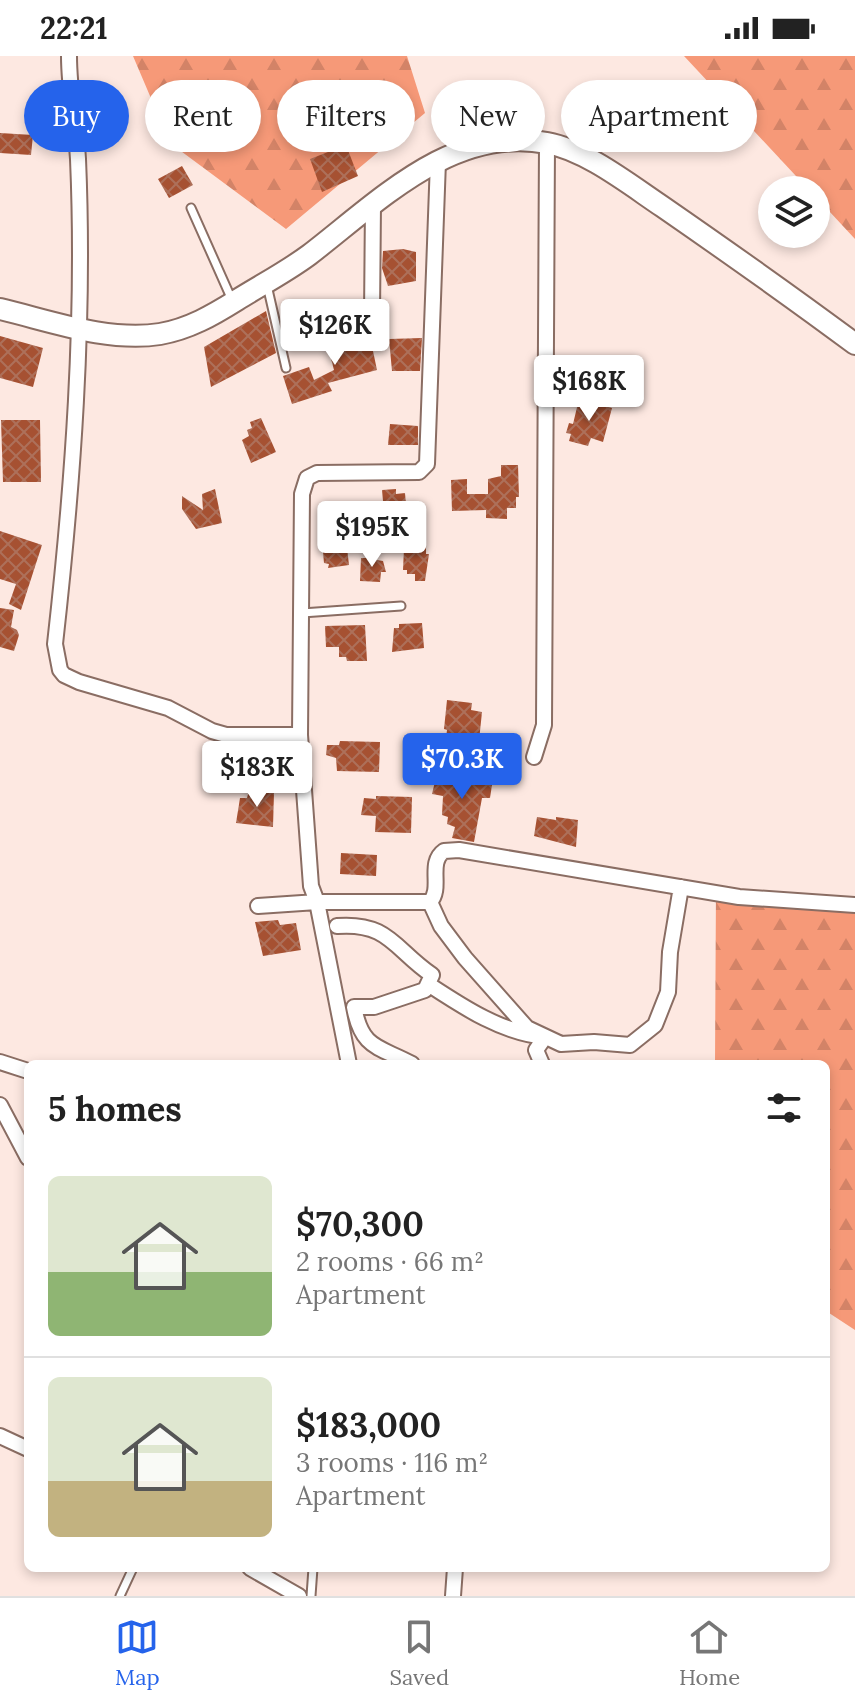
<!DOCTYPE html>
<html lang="en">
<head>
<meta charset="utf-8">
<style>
	:root { --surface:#fff; --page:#f2f2f2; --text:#222; --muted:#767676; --line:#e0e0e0; --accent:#2563eb }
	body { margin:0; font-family:Lora,serif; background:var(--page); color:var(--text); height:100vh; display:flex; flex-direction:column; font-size:30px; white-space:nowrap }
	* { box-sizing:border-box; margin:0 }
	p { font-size:26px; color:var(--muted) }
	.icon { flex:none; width:44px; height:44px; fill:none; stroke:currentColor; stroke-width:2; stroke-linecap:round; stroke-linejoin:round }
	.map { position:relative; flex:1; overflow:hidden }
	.details { position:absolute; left:24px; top:1004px; width:806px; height:512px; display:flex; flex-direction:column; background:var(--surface); border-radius:12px; box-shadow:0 4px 12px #0003 }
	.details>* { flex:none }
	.banner { position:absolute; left:24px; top:24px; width:808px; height:72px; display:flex; gap:16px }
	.buttons { position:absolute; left:758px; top:120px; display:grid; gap:16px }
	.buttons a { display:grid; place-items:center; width:72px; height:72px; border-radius:50%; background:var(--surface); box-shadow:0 4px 12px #0003; font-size:40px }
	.price { position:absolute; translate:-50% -68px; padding:0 18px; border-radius:8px; background:#fff; color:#222; font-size:26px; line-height:52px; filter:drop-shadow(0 2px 4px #0008) }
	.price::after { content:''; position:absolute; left:50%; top:48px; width:24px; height:18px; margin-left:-12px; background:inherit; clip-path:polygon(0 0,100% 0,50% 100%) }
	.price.on { background:var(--accent); color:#fff }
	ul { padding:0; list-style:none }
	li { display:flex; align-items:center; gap:24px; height:200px; padding:0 24px }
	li+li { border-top:2px solid var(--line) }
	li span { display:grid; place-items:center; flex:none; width:224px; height:160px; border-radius:12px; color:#555 }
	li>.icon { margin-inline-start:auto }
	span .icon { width:96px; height:96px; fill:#fffc; stroke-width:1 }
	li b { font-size:34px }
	h2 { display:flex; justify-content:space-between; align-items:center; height:96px; padding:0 24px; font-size:34px }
	.chip { padding:0 28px; border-radius:36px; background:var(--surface); box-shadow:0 4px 12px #0003; font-size:28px; line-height:72px }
	.chip.on { background:var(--accent); color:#fff }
	.status { display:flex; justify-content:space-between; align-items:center; height:56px; padding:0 40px; background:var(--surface); direction:ltr }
	.status svg { height:22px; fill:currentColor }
	.menu { display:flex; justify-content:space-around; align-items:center; height:112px; border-top:2px solid var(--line); background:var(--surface); font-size:22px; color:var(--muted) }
	.menu a { display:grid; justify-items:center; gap:4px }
	.menu .on { color:var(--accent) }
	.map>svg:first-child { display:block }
</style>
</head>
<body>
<div class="status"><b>22:21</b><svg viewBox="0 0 49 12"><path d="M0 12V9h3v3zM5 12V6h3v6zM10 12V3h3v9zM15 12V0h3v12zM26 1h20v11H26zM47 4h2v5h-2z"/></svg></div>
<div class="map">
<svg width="855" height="1540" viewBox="0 0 855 1540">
	<defs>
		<pattern id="forest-firs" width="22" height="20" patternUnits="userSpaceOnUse" patternTransform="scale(2)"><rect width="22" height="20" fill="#f69978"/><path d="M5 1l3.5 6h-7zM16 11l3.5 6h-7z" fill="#d38367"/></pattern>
		<pattern id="building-cross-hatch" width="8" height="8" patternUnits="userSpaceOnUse" patternTransform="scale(2)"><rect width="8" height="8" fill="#a65132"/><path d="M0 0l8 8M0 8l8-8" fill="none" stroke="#ad705a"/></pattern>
	</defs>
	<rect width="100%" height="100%" fill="#fde8e1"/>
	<path fill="url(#forest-firs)" d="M133 0H407L425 57 286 173 170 87Z
		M684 0H855V183L816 141V134H809Z
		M716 831 855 852V1274L826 1255V1008H715Z"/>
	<path fill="url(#building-cross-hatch)" d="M494 33 495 41 507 40 508 55 497 56V59L449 64 445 43 463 40V37Z
		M0 77 33 79 31 99 0 97Z
		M346 89 358 120 322 136 310 103Z
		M182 110 193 129 169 142 158 123Z
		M403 193 416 196V225L388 230 382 212 383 195Z
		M266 255 276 297 211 331 204 291Z
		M360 273 369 276 377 314 328 327 332 335 292 348 283 320 309 311 314 324 334 314 329 295 341 278Z
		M0 280 43 292 33 331 0 322Z
		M422 282 420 315H392L389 283Z
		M579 343 612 352 603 386 591 382 588 390 569 385 571 378 566 377 569 367 573 368Z
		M261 362 276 396 251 407 242 384 249 380 247 374 252 372 250 366Z
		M1 364H40L41 426H3Z
		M390 368 418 370V389H388Z
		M501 409H518L519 441H516V452H507V463L486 462V454L452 455 451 424 467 423V438H488V423L501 420Z
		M215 433 222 467 196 473 182 453V440L203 454 202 438Z
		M396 433V438L405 437 407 459 388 460V455L384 456 382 434Z
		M0 475 42 489 21 554 9 548 16 528 0 523Z
		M346 483 349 509 328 512 329 508 324 507 322 485Z
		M408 486 426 487V498H429L425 525H415V518H407V514H403L404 492 408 493Z
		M368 498 377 499V504L383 505 386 516H381L380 526 360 525 361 502H368Z
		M0 552 14 554 11 571 17 574 19 579 14 595 0 591Z
		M422 567 424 592 392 596 394 572H399V568Z
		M365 569 367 605H347L346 601H339V591H326L325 570Z
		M447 644 472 647 471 654 482 656 479 685 446 682 447 674 444 673Z
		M340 685 380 686 379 716 337 715 336 702 326 699 327 689H339Z
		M438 713 485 720 484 727 492 729 490 742H482L474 786 452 782 455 771 447 768 448 761 442 759 443 740 432 738Z
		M250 731 274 737 273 771 236 767 240 742H247Z
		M376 740 412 741 411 777 375 776 376 760 361 759 364 742 376 743Z
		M537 761 556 764V761L578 764 576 791 534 780Z
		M341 797 377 799 376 820 340 818Z
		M278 864 280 869 296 867 301 894 263 900 255 866Z"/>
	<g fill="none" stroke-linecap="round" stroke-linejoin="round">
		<g stroke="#8a6d63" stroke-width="11">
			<path id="service" d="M191 152 232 244
				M267 229 286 312
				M302 557 401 550
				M272 723 277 711 299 681
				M120 1540 133 1512
				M311 1540 313 1512"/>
		</g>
		<g stroke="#8a6d63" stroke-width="18">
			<path id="minor" d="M69 0C69 35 76 68 78 103 85 265 73 428 55 588L60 614 64 619 79 626 168 652 212 675 226 679H300
				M372 259 373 148
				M534 701 544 669 547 87
				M430 846 441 870 465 902 527 972 561 988 594 986 630 989 655 969 668 936 670 896 681 831
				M258 850 317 846 311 830 300 679 302 438 307 422 317 417 419 416 427 408 438 105
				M337 870C389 866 394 893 432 919L425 934 374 951H354C362 994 379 990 412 1008
				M428 928C463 951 502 977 545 981L536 994 542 1008
				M0 1006 28 1015
				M349 1008 317 846H430C443 832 427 807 444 795L459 794 739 841 855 849
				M0 1049 28 1102
				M0 1380 28 1393
				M250 1512 299 1540
				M453 1540 455 1512"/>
		</g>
		<g stroke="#8a6d63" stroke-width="24">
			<path id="secondary" d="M0 253C51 265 107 286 160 278 189 273 213 259 237 244 261 229 286 216 309 199 377 147 453 68 547 87 586 94 630 129 663 151 728 196 792 241 855 288"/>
		</g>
		<use href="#service" stroke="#fff" stroke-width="7"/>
		<use href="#minor" stroke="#fff" stroke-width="14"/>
		<use href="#secondary" stroke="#fff" stroke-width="20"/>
	</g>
</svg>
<div class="buttons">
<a><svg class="icon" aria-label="layers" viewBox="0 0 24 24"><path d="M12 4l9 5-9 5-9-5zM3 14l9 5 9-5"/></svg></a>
</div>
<b class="price" style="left:335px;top:311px">$126K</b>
<b class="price" style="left:589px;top:367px">$168K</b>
<b class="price" style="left:372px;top:513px">$195K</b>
<b class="price on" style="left:462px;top:745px">$70.3K</b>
<b class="price" style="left:257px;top:753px">$183K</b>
<div class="banner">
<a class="chip on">Buy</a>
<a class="chip">Rent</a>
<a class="chip">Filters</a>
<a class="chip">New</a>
<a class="chip">Apartment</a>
</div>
<section class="details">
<h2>5 homes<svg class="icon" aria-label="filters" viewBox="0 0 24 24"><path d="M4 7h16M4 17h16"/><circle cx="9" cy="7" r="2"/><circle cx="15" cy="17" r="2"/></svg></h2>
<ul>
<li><span style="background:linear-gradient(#dfe7d0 60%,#8fb573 0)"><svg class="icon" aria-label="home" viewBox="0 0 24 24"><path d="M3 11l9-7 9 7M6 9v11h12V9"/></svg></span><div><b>$70,300</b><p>2 rooms · 66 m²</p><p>Apartment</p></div></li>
<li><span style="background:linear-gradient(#dfe7d0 65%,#c2b280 0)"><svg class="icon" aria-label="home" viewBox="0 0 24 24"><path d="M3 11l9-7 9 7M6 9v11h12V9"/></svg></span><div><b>$183,000</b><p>3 rooms · 116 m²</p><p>Apartment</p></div></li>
</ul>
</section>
</div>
<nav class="menu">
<a class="on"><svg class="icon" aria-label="map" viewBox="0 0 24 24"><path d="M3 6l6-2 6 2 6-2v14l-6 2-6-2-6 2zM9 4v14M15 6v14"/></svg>Map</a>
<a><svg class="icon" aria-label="saved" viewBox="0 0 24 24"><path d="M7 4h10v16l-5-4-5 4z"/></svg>Saved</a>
<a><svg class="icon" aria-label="home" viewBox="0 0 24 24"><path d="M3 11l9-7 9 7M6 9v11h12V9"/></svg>Home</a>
</nav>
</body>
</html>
